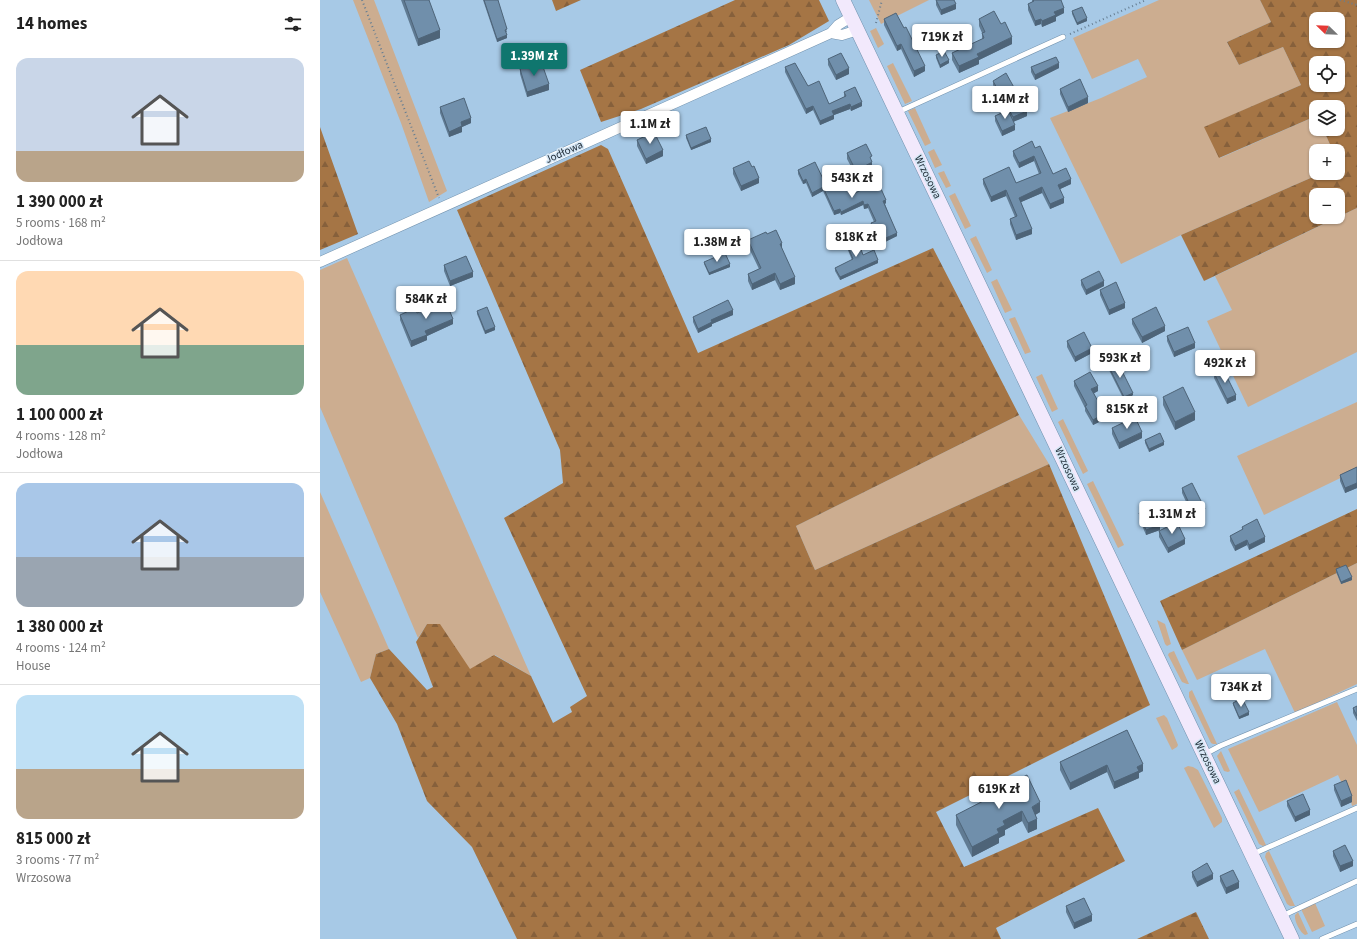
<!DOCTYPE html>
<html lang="en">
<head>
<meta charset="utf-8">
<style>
	:root { --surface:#fff; --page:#f2f2f2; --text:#222; --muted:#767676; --line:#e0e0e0; --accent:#0f766e }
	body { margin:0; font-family:"Source Sans 3",sans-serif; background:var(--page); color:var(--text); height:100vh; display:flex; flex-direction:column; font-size:15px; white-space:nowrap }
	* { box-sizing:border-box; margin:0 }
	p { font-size:13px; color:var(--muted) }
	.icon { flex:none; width:22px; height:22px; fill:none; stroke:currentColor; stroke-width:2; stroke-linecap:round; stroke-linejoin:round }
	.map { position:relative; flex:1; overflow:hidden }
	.drawer { display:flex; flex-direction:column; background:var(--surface); width:320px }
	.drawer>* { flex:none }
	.needle { width:26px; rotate:293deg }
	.tools { position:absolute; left:989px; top:12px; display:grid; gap:8px }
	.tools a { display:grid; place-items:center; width:36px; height:36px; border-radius:8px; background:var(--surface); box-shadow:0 1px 3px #0004; font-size:20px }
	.price { position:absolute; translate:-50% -34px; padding:0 9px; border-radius:4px; background:#fff; color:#222; font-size:13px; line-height:26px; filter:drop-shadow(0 1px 2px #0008) }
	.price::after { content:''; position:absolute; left:50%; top:24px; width:12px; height:9px; margin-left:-6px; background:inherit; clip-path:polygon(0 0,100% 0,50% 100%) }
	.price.selected { background:var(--accent); color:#fff }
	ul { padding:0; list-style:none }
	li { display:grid; align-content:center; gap:8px; height:212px; padding:0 16px }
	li+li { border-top:1px solid var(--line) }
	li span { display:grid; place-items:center; height:124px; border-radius:12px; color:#555 }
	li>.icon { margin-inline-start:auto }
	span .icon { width:72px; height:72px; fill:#fffc; stroke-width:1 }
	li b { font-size:17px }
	h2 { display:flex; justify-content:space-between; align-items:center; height:48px; padding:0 16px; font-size:17px }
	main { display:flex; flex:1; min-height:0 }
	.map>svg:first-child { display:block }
</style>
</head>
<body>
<main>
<section class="drawer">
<h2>14 homes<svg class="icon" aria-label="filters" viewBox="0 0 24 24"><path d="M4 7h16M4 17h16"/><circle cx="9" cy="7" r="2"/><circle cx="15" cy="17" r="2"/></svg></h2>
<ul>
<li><span style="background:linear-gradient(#c9d6e8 75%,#b9a48a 0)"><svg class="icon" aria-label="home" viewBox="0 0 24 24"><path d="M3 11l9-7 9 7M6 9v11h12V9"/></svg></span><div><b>1 390 000 zł</b><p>5 rooms · 168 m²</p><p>Jodłowa</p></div></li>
<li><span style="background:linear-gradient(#ffd9b3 60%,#7fa58c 0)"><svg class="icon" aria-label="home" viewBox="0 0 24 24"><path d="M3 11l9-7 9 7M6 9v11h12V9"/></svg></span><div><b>1 100 000 zł</b><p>4 rooms · 128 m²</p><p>Jodłowa</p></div></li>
<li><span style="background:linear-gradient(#a9c7e8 60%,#9aa5b1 0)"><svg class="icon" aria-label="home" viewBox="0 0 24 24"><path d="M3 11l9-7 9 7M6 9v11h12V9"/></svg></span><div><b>1 380 000 zł</b><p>4 rooms · 124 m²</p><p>House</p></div></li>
<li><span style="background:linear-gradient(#bfe0f5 60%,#b9a48a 0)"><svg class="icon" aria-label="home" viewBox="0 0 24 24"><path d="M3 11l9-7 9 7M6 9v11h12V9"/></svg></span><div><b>815 000 zł</b><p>3 rooms · 77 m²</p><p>Wrzosowa</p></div></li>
</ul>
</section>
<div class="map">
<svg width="1037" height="939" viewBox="0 0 1037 939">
	<defs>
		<pattern id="forest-firs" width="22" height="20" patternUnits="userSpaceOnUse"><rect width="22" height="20" fill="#a57545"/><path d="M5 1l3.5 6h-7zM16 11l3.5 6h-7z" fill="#86603b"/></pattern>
	</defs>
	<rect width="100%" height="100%" fill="#a7c9e6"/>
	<path fill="#ccad90" d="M33 0H54L127 191 109 202 81 123Z
		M549 0H609L561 24Z
		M839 0H940L951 22 907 42 919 65 963 47 981 85 885 127 900 158 996 116V129H1003L1013 151H996V173H1002L861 235 801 264 730 118 781 98 827 77 818 59 772 79 753 38Z
		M556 28 564 44 558 48 550 31Z
		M573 63 592 101 585 104 567 66Z
		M595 108 611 143 605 146 588 111Z
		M614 149 622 165 615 168 608 152Z
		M624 171 631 186 626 188 618 173Z
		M635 193 651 226 645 229 629 196Z
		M1037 208V352L928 407 887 321 912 310 895 276Z
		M656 236 672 270 667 273 650 239Z
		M27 258 211 676 175 655 150 670 107 624 98 638 0 407V270Z
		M677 279 692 310 685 313 671 282Z
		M695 317 711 352 705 354 689 319Z
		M722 374 738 409 732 412 716 377Z
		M1037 402V470L944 515 917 456Z
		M699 415 729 464 495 570 476 526Z
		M743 419 768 471 763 474 738 422Z
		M773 481 804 545 798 548 767 484Z
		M0 492 69 649 56 654 50 678 41 682 0 592Z
		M1037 563V684L975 713 945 649 877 680 862 650Z
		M837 620 845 624 851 644 847 646 845 644Z
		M854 651 869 684H867L862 682 848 655 849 653Z
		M872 690 897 744H893L891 743 869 697V692Z
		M1017 702 1037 745V804L1032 806 1031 802 1032 801 1023 786 1018 775 939 812 908 749Z
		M844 715 847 718 858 745 857 747 852 750 836 718Z
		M901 751 910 771 908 772 904 771 897 756Z
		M868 766 873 767 878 770 902 818V822L894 828 864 768Z
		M919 789 946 845 943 846 939 844 914 792Z
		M949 851 975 906H970L967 904 945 857 946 853Z
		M995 903 1005 926 992 932 981 909Z
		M978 912 988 934 985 935C980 932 974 921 975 915Z"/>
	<path fill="url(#forest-firs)" fill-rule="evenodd" d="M232 0H261L236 11Z
		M415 0H499L509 21 469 45 321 109 281 122 260 70Z
		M940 0H1037V208L1018 217V195H996V217H1018L884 281 861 235 1002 173H1018V166L1020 165 1018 161V151H1013L1003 129H1018V107H996V116L899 158 884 127 981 85 963 47 919 65 907 42 951 22ZM996 19H1018V41H996ZM996 63H1018V85H996Z
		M0 127 38 234 0 250Z
		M281 145 288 149 378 353 613 248 699 415 476 526 495 570 729 464 830 705 616 812 644 867 778 808 805 861 676 928 681 939H197L152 847 107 801 77 724 50 678 56 654 69 649 107 690 113 687 96 642 107 624H120L150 669 174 655 211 676 233 723 252 712 250 707 267 696 184 518 243 483 240 450 137 210Z
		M1037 509V563L862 650 840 601Z
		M876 912 889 939H817Z"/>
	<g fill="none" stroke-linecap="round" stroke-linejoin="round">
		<g stroke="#7191ad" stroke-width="6">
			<path id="lane" d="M578 112 743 37
				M885 754 900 746 1037 689
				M933 854 1037 808
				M962 916 1037 881
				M1002 939 1037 924"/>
		</g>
		<g stroke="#7191ad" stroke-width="11">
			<path id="street" d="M511 33 522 35 538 30
				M0 262 511 33 518 25 531 17"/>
		</g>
		<g stroke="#7191ad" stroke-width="15">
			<path id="secondary" d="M523 0 972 939"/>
		</g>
		<path stroke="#667e92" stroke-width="2" stroke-dasharray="1 3" stroke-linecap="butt" d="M42 0 119 198
			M1020 0 1037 5
			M556 23 562 0
			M750 34 826 0"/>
		<use href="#lane" stroke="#fff" stroke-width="5"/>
		<use href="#street" stroke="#fff" stroke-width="10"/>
		<use href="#secondary" stroke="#f2e9fc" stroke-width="14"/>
	</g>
	<path fill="#607b93" d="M81 0H109L120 38 98 46Z
		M163 0H178L187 32H186L187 38 177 42Z
		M616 0 636 9 621 15 616 5Z
		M712 0H741L744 13 736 17V21L722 27 721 24 715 26 708 10V4L712 2Z
		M752 11 767 21 757 25 752 14Z
		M564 19 605 71 594 77 581 49 577 51 564 25Z
		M659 19 681 24 692 44 659 60V64L639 73 632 60V53L662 39V33L659 26Z
		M616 55 629 63 620 68 616 58Z
		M508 59 529 74 516 80 508 65Z
		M217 66 229 90 207 97 200 74V69Z
		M465 67 509 104 524 97V92L542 106 531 111 530 109 514 115V119L500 125 493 110 486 114 465 72Z
		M711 67 739 68 715 80 711 72Z
		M673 81 707 116 693 122 695 130 682 136 675 121V116L687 110 673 85Z
		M740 89 768 103 748 112 740 94Z
		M120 107 151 123 142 127V132L129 137 120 113Z
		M366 135 391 142 371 150 366 138Z
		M317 140 343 156 326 164 317 146Z
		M715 148 733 174 751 184 740 189 744 203 730 209 722 193 701 202 712 234 696 240 690 224V219L695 217 686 196 671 202 663 184V179L696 183 719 174 714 161 699 168 693 156V151Z
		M527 153 552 168 536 176 527 159Z
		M413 168 439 183 421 191 413 174Z
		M478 170 531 195 566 203 565 204 577 236 559 245 551 227V223L554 222 548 208 544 209 543 205 521 215 520 213 514 215 503 191 492 197 486 183 483 184 478 174Z
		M447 234 462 250 475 284 460 290 455 280 432 290 428 281V274L439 269 428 246V240Z
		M525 240 543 255 558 263 520 280 515 271V268L532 260 525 243Z
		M384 262 410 267 389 275 384 264Z
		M124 265 153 277 130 286 124 271Z
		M761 280 784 286 766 295 761 285Z
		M780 290 805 308 789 315 780 295Z
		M157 311 175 330 165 334 157 314Z
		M97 313 133 324 107 336V340L91 347 80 320V315Z
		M413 315 392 324V326L378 333 373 322V317Z
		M812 319 845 331 822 343 812 324Z
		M847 336 875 348 854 357 847 341Z
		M747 341 772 353 755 362 747 347Z
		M788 365 813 395 804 400 788 368Z
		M894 373 916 400 907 404 894 378Z
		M754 381 778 391 774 393 785 419 773 425 765 411V408L754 386Z
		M843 397 875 420 855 430 843 405Z
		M792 428 822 438 799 449 792 434Z
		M825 440 844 445 829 452 825 443Z
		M1037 467V488L1025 493 1020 481V475Z
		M862 488 885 514 874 519 862 493Z
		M819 513 840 530 826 535 819 518Z
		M922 527 945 542 929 550 927 545 915 551 910 541V536L922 530Z
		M839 531 865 544 848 553 839 537Z
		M1016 569 1032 580 1021 584 1016 572Z
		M913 703 929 715 919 719 913 705Z
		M1037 706V721L1033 713V708Z
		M807 730 823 771 819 773V778L794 789 787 772 750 790 740 770V762Z
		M1014 785 1032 802 1021 807 1014 790Z
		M667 790 720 812 715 815 717 829 708 833 702 821 685 830V835L679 838V843L652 857 636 825V815L667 799Z
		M967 801 990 815 975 822 967 806Z
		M1013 851 1033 866 1020 872 1013 856Z
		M872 872 893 879 877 887 872 877Z
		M900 876 919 888 906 894 900 881Z
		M746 906 772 921 754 929 746 912Z"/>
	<path fill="#4e6478" d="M636 4V9L621 15V10Z
		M744 8V13L736 17V21L722 27V21L734 12Z
		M767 18V21L757 25V23Z
		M721 19V24L715 26V21Z
		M120 30V38L98 46V39Z
		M187 35V38L177 42V39Z
		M692 37V44L659 60V64L639 73V66L657 54Z
		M581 44V49L577 51V46Z
		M629 60V63L620 68V65Z
		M739 63V68L715 80V75Z
		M605 66V71L594 77V71Z
		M529 68V74L516 80V75Z
		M229 84V90L207 97V92Z
		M768 97V103L748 112V107Z
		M542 102V106L531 111V107Z
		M530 104V109L514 115V119L500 125V121L512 111Z
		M493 106V110L486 114V109Z
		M707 111V116L693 122V117Z
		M151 118V123L142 127V132L129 137V132L141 122Z
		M695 125V130L682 136V131Z
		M391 139V142L371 150V148Z
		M343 150V156L326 164V159Z
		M714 156V161L699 168V163Z
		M552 162V168L536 176V171Z
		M439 178V183L421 191V186Z
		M486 179V183L483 184V181Z
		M751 179V184L738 190V185Z
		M503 187V191L492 197V193Z
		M722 187V193L699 203V198Z
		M686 190V196L671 202V197Z
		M744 198V203L730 209V204Z
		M566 200V203L563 205V201Z
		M543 201V205L521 215V212Z
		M548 204V208L544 209V205Z
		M520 209V213L514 215V211Z
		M712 229V234L696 240V235Z
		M577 233V236L559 245V241Z
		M462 243V250L460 244Z
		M558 260V263L520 280V277Z
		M410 264V267L389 275V273Z
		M153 272V277L130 286V281Z
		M455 273V280L432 290V284Z
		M475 277V284L460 290V284Z
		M784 281V286L766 295V290Z
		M805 303V308L789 315V310Z
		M413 310V315L392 324V326L378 333V329L391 320Z
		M133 319V324L107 336V340L91 347V341L105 331Z
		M845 326V331L822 343V337Z
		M175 327V330L165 334V331Z
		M875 343V348L854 357V352Z
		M772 348V353L755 362V357Z
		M778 386V391L771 395V389Z
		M813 393V395L804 400V397Z
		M916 395V400L907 404V399Z
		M875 412V420L855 430V422Z
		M785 413V419L773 425V420Z
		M822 432V438L799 449V443Z
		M844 442V445L829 452V449Z
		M1037 483V488L1025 493V488Z
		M885 509V514L874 519V514Z
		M840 525V530L826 535V530Z
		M945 537V542L929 550V545Z
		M865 539V544L848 553V548Z
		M927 540V545L915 551V546Z
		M1032 577V580L1021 584V582Z
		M929 712V715L919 719V717Z
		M823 764V771L819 773V778L794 789V782L817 767Z
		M787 765V772L750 790V783Z
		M1032 796V802L1021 807V801Z
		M720 802V812L712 817V807Z
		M990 810V815L975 822V817Z
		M702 811V821L685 830V835L679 838V843L652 857V847L677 829 683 821Z
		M717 819V829L708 833V823Z
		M1033 861V866L1020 872V866Z
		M893 874V879L877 887V882Z
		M919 882V888L906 894V888Z
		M772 915V921L754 929V923Z"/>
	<path fill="#708fab" stroke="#4e6478" d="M84 0H109L120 30 98 39Z
		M164 0H178L187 29 185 30 187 35 177 39Z
		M616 0H634L636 4 621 10Z
		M713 0H741L744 8 734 12 736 15 722 21 721 19 715 21 708 4 714 1Z
		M762 7 767 18 757 23 752 11Z
		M674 11 681 24 685 22 692 37 657 54 659 57 639 66 632 53 664 38 662 33 665 32 659 19Z
		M576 13 584 28 586 27 605 66 594 71 581 44 577 46 564 19Z
		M624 51 629 60 620 65 616 55Z
		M521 53 529 68 516 75 508 59Z
		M736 57 739 63 715 75 711 67Z
		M216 63 217 66 222 64 229 84 207 92 200 69Z
		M475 63 488 86 499 81 509 104 526 96 524 92 535 87 542 102 531 107 530 104 512 111 514 115 500 121 493 106 486 109 465 67Z
		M686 73 707 111 693 117 673 81Z
		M760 79 768 97 748 107 740 89Z
		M144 98 151 118 141 122 142 126 129 132 120 107Z
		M688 110 695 125 682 131 675 116Z
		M386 127 391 139 371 148 366 135Z
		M334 132 343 150 326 159 317 140Z
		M712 141 715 148 720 146 733 174 746 168 751 179 738 185 744 198 730 204 722 187 699 198 712 229 696 235 690 219 697 216 686 190 671 197 663 179 689 167 696 183 721 173 714 156 699 163 693 151Z
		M546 144 552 156 550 157 552 162 536 171 527 153Z
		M429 161 432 167 434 166 439 178 421 186 413 168Z
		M495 162 505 183 522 175 531 195 558 182 566 200 563 201 577 233 559 241 551 223 556 221 548 204 544 205 543 201 521 212 520 209 514 211 503 187 492 193 486 179 483 181 478 170Z
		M456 230 462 243 460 244 475 277 460 284 455 273 432 284 428 274 441 268 428 240 446 232 447 234Z
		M536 235 543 255 554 250 558 260 520 277 515 268 533 259 525 240Z
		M405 253 410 264 389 273 384 262Z
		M146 256 153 272 130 281 124 265Z
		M779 271 784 281 766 290 761 280Z
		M796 282 805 303 789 310 780 290Z
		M125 300 133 319 105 331 107 335 91 341 80 315 95 308 97 313Z
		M408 300 413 310 391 320 392 322 378 329 373 317Z
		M167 307 175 327 165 331 157 311Z
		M836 307 845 326 822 337 812 319Z
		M868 327 875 343 854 352 847 336Z
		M764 332 772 348 755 357 747 341Z
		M797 361 813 393 804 397 788 365Z
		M903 369 916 395 907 399 894 373Z
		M770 372 778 386 771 389 785 413 773 420 765 406 767 405 754 381Z
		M863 387 875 412 855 422 843 397Z
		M815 417 822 432 799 443 792 428Z
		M840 433 844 442 829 449 825 440Z
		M1037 467V483L1025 488 1020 475Z
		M872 483 885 509 874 514 862 488Z
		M833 508 840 525 826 530 819 513Z
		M937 519 945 537 929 545 927 540 915 546 910 536 923 529 922 527Z
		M857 522 865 539 848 548 839 531Z
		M1026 565 1032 577 1021 582 1016 569Z
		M922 698 929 712 919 717 913 703Z
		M1037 706V716L1033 708Z
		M807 730 823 764 817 767 819 771 794 782 787 765 750 783 740 762Z
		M707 775 720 802 712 807 717 819 708 823 702 811 683 821 685 825 677 829 679 833 652 847 636 815 671 797 667 790 679 789Z
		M1026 780 1032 796 1021 801 1014 785Z
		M983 794 990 810 975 817 967 801Z
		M1025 845 1033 861 1020 866 1013 851Z
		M887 863 893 874 877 882 872 872Z
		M913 870 919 882 906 888 900 876Z
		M764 898 772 915 754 923 746 906Z"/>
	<g text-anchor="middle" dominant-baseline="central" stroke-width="3" stroke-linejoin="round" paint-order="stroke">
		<g font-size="11" fill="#212e39" stroke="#d6e7f6">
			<text transform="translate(244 152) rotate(-24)">Jodłowa</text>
			<text transform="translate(608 177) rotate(64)">Wrzosowa</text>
			<text transform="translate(748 469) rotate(65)">Wrzosowa</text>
			<text transform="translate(888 762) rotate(64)">Wrzosowa</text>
		</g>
	</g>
</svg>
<div class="tools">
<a><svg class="needle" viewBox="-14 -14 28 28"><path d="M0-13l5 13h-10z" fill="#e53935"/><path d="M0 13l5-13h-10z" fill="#767676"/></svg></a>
<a><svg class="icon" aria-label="locate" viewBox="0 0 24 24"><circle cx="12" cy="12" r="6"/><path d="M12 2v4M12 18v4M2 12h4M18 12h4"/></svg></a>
<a><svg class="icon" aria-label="layers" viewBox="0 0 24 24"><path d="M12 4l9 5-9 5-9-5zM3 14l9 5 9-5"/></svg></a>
<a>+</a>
<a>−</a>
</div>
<b class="price" style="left:622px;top:58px">719K zł</b>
<b class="price selected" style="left:214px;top:77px">1.39M zł</b>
<b class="price" style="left:685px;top:120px">1.14M zł</b>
<b class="price" style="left:330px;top:145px">1.1M zł</b>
<b class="price" style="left:532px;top:199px">543K zł</b>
<b class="price" style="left:536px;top:258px">818K zł</b>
<b class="price" style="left:397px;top:263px">1.38M zł</b>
<b class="price" style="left:106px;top:320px">584K zł</b>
<b class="price" style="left:800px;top:379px">593K zł</b>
<b class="price" style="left:905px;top:384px">492K zł</b>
<b class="price" style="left:807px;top:430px">815K zł</b>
<b class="price" style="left:852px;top:535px">1.31M zł</b>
<b class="price" style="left:921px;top:708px">734K zł</b>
<b class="price" style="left:679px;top:810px">619K zł</b>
</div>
</main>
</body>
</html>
